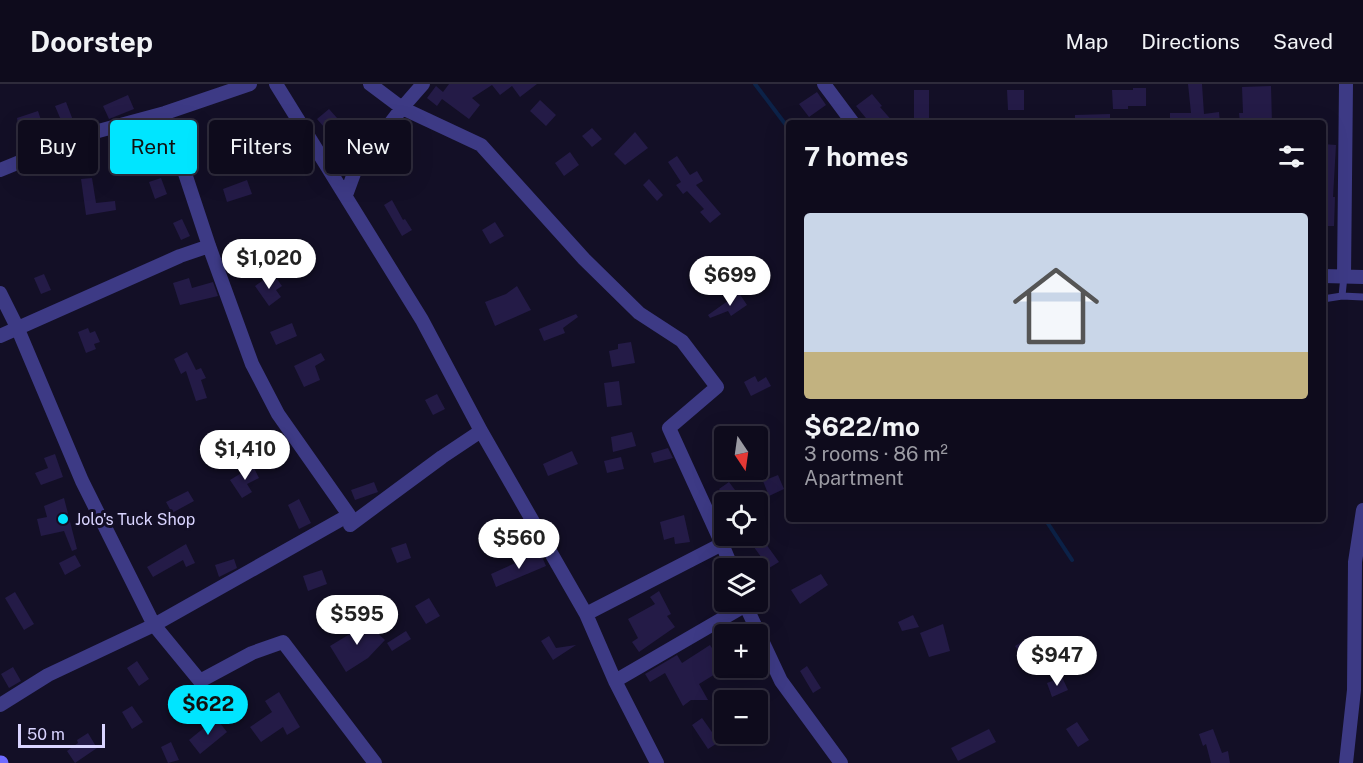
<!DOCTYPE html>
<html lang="en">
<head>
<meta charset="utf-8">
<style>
	:root { --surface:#0e0b1c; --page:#171425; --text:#f1f3f6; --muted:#9b9ba3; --line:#2e2b3b; --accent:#00e5ff }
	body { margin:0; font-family:"Public Sans",sans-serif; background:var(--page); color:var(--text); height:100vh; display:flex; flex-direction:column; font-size:22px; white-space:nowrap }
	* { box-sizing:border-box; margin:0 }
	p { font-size:20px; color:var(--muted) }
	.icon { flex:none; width:33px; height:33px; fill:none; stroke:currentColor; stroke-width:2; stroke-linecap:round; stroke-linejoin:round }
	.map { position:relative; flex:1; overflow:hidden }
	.details { position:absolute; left:786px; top:36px; width:540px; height:402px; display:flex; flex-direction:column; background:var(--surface); border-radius:6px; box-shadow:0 6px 24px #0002,0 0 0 2px var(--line) }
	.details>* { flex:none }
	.hud { position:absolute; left:18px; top:36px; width:570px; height:54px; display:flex; gap:12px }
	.needle { width:39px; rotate:167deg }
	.tools { position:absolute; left:714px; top:342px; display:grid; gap:12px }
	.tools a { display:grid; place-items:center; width:54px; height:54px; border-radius:6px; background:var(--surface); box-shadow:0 6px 24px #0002,0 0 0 2px var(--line); font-size:30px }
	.scale { position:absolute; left:18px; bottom:15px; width:87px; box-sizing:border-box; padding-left:6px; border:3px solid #d9d4ff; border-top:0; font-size:16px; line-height:21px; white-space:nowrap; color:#d9d4ff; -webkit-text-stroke:4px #130f26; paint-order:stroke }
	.price { position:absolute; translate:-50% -51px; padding:0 14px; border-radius:21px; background:#fff; color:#222; font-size:20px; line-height:39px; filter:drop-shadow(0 2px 3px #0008) }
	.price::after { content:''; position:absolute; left:50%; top:36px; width:18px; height:14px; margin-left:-9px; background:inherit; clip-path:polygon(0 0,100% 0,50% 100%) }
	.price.current { background:var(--accent); color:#111 }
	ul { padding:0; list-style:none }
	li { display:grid; align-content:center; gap:12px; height:318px; padding:0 18px }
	li span { display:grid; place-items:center; height:186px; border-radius:6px; color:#555 }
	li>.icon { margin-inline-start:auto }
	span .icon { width:108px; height:108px; fill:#fffc; stroke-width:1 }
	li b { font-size:26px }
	h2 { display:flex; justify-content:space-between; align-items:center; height:72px; padding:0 18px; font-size:26px }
	.tag { padding:0 21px; border-radius:6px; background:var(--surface); box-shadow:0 6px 24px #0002,0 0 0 2px var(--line); font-size:21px; line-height:54px }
	.tag.current { background:var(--accent); color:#111 }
	header { display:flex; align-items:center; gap:36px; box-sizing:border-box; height:84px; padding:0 30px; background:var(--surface); border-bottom:2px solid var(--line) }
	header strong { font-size:28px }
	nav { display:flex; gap:33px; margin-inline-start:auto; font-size:21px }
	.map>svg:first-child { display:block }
</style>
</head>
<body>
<header>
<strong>Doorstep</strong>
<nav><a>Map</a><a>Directions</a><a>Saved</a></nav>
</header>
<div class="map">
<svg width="1363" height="679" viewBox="0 0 1363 679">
	<rect width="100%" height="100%" fill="#130f26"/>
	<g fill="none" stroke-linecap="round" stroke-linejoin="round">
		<path stroke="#0c2248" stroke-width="4" d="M755 0 789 45
			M1045 435 1072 476"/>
	</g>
	<path fill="#241b47" d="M449 0H537L520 13 512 2 500 11 492 1 472 14 480 21 469 35 442 15 437 22 427 14 436 2 443 8Z
		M1188 0H1202L1204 30 1219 28 1220 39H1170V29H1191Z
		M1271 2 1272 39H1240L1239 29H1243L1242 3Z
		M1133 4H1146V22H1128V25H1113L1112 6H1133Z
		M914 6H929V39H914Z
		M1007 6H1024V26H1008Z
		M817 8 826 21 809 33 799 20Z
		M872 10 882 22 880 23 894 39H870L856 22Z
		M128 11 134 25 109 35 103 22Z
		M540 16 556 31 546 42 530 27Z
		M66 18 76 44 66 48 55 22Z
		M329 25 362 62 348 76 341 69 344 66 317 35Z
		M38 27 41 36 37 37 43 57 21 60 17 34Z
		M1110 30V39H1075V31Z
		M225 42 232 72 209 77 207 65 219 63 213 45Z
		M592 44 602 55 592 63 582 52Z
		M635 48 648 64 625 81 614 70Z
		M1323 60 1336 61 1333 113H1335L1334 142H1323Z
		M570 68 579 81 564 92 555 79Z
		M677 72 690 91 697 87 703 97 696 101 721 130 710 139 700 128 704 125 687 107 683 110 676 101 681 98 668 78Z
		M92 94 96 119 115 117 116 126 86 131 81 95Z
		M161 94 167 110 155 115 149 98Z
		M649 95 663 111 657 117 643 101Z
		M247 96 252 110 227 118 223 105Z
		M392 116 403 136 405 135 412 146 402 152 384 121Z
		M182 135 190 152 181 156 173 139Z
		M495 138 504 152 490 160 482 146Z
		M254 159 258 177 245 179 242 161Z
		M44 190 51 206 41 210 34 194Z
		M269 192 272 197 277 195 282 202 276 206 281 213 269 222 255 202Z
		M189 194 192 204 213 198 218 212 180 221 173 199Z
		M517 202 531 226 495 242 485 218 506 210Z
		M739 209 747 221 731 232 728 227 710 234 708 231Z
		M576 230 578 233 563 244 565 249 544 257 539 245Z
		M292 239 297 252 276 261 270 248Z
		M88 244 90 249 95 247 100 258 94 260 96 265 86 269 78 248Z
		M631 258 635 279 612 283 609 267 618 265V260Z
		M187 268 196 286 201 284 206 294 201 296 207 314 196 317 186 287 181 290 174 275Z
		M321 269 325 276 315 282 320 296 304 303 294 282Z
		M755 292 758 298 766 293 771 302 751 312 744 298Z
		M619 297 622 321 607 323 604 299Z
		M437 310 445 325 433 331 425 316Z
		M632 348 636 362 613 368 611 353Z
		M668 364 673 374 654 379 651 369Z
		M572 367 578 380 548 392 543 380Z
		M55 370 63 393 41 401 35 389 48 384 44 374Z
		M621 373 624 385 607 389 604 377Z
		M252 380 259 394 247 400 252 408 242 414 230 396 243 388 242 385Z
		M778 391 784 405 769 412 763 397Z
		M374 398 378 408 355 416 351 406Z
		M729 398 744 418H728L719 405Z
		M188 407 194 417 172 429 166 418Z
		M64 414 77 465 72 467 64 447 41 452 37 435 47 433 44 422Z
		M299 415 311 439 299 445 288 421Z
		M684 431 690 458 675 460 674 453 664 456 660 438Z
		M522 439 528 452 510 461 503 447Z
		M761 453 779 478 769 484 751 459Z
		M406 459 411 474 397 479 391 464Z
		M186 460 195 479 186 483 183 476 153 493 147 483Z
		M540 468 546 482 496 503 491 490Z
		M75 471 81 482 65 491 59 479Z
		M234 475 237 484 219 493 215 481Z
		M322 486 327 500 308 507 303 492Z
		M821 490 828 501 800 520 791 506Z
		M659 507 671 530 667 532 675 543 639 568 632 558 638 554 628 535 655 520 650 513Z
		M15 508 34 540 24 546 5 514Z
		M429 514 440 532 426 540 415 522Z
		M913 531 919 543 902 547 898 538Z
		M361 534 385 556 368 574 346 588 330 562 358 545 354 540Z
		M943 540 950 567 929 573 920 549Z
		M406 547 411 555 392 567 387 559Z
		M549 552 556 564 576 561 553 576 541 557Z
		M1028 554 1041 576 1029 584 1015 562Z
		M710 561 725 584 699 600 708 616H691L683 622 665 589 650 598 645 590 677 571 682 579Z
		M137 577 149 595 139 602 127 584Z
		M807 582 821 604 813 609 800 587Z
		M13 583 21 597 9 604 1 590Z
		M1062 593 1068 606 1052 613 1047 599Z
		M279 608 300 643 287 651 283 643 261 658 250 643 272 628 265 617Z
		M132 622 143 638 132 645 122 628Z
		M216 634 227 648 200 670 189 656Z
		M702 634 719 658 708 665 692 641Z
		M1077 638 1089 656 1078 663 1066 645Z
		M989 645 996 658 958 677 951 664Z
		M1213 645 1222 669 1228 667 1230 679H1211L1206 660 1203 662 1199 650Z
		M88 649 97 664 75 679 67 667 78 659 77 656Z
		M171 658 179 676 168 679 161 663Z"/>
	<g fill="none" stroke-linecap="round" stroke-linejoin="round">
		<path stroke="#3d3a85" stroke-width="7" d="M1342 212 1344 192
			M1323 215 1342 212 1363 213"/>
		<path stroke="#3d3a85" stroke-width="14" d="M276 0 422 236 481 347 586 530 615 597 657 679
			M370 0 402 24 481 61 584 175 639 229 682 257 717 303 669 344 722 460 732 484
			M824 0 853 39
			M165 29 209 162 252 280 278 330 349 431 350 441 442 373 481 347
			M0 86 91 49 165 29 250 0
			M346 111 356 84 402 24 423 0
			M1323 192 1363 193
			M1344 192 1346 0
			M0 209 17 243 82 397 154 541 200 597 252 569 283 558 375 679
			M0 252 180 172 209 162
			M744 518 781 597 841 679
			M586 530 722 460
			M615 597 746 521
			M0 621 48 591 154 541 349 431
			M1346 679 1354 606 1355 478 1363 426"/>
		<path stroke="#6f6bff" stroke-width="15" d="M0 679H1"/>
	</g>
	<circle fill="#00e5ff" stroke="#130f26" stroke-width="2" cx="63" cy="435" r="6"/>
	<g text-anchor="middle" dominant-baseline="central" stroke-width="6" stroke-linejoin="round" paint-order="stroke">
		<g font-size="16" fill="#d9d4ff" stroke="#130f26" text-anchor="start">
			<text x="75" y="435">Jolo's Tuck Shop</text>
		</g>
	</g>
</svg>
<div class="tools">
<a><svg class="needle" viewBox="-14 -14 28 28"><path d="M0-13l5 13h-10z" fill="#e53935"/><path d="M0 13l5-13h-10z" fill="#9b9ba3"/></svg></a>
<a><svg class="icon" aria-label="locate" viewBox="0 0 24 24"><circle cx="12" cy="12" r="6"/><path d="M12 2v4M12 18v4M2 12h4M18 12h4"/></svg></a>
<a><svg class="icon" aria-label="layers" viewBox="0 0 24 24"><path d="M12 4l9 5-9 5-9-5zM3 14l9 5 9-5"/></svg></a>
<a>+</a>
<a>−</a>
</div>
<div class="scale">50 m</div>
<b class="price" style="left:269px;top:206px">$1,020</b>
<b class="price" style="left:730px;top:223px">$699</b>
<b class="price" style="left:245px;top:397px">$1,410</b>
<b class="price" style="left:519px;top:486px">$560</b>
<b class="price" style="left:357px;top:562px">$595</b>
<b class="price" style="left:1057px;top:603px">$947</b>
<b class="price current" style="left:208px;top:652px">$622</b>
<div class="hud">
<a class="tag">Buy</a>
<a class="tag current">Rent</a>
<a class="tag">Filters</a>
<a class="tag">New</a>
</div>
<section class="details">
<h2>7 homes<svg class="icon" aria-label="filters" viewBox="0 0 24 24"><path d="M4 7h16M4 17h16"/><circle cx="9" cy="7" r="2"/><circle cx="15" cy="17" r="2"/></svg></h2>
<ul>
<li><span style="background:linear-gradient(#c9d6e8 75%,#c2b280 0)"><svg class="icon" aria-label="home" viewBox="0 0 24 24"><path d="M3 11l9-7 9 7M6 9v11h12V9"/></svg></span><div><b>$622/mo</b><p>3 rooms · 86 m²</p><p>Apartment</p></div></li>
</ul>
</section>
</div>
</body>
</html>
